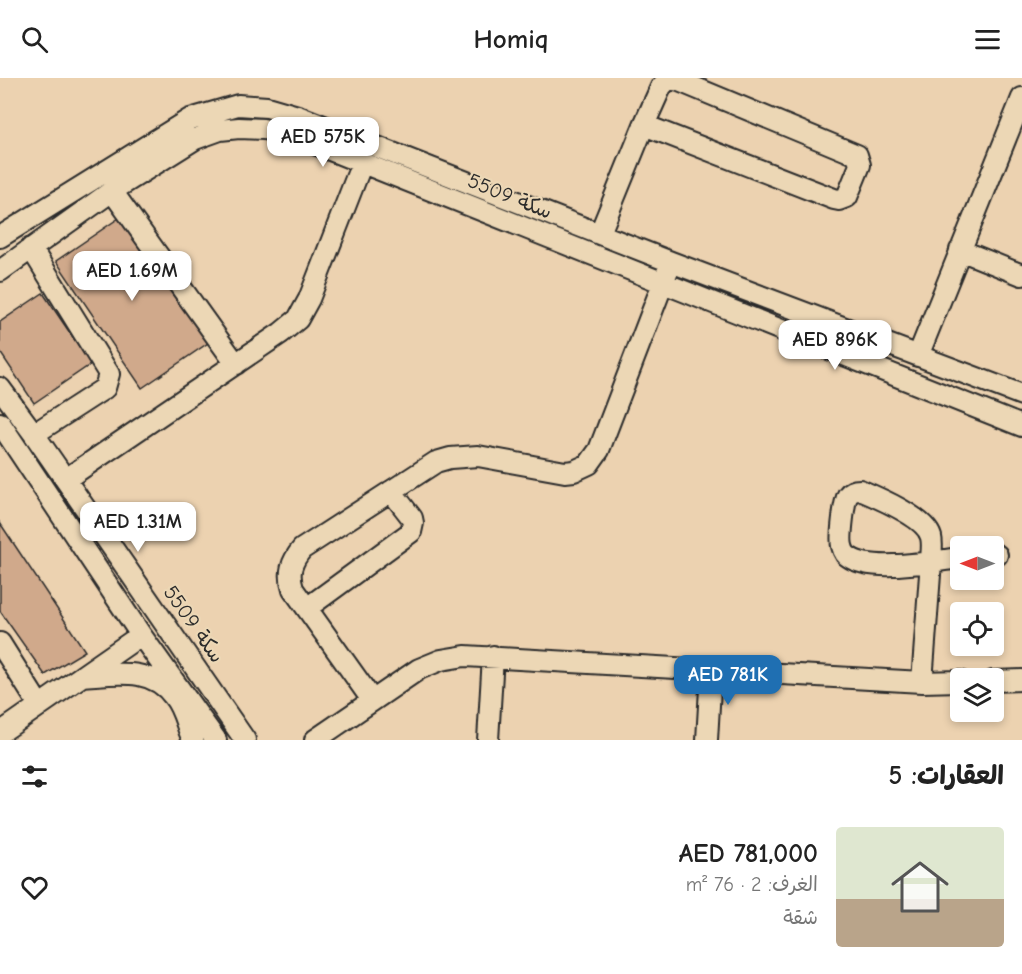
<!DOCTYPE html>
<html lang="ar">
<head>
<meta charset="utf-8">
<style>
	:root { --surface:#fff; --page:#f2f2f2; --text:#222; --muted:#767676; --accent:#1f6fb2 }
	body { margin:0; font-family:"Comic Neue","Playpen Sans Arabic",sans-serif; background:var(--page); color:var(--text); direction:rtl; height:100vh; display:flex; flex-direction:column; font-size:22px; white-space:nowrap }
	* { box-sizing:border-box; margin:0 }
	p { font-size:20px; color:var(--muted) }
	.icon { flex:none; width:33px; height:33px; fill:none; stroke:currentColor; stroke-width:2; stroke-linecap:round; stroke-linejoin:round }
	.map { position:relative; height:662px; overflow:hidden; direction:ltr }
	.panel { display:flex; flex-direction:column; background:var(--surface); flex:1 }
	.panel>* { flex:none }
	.needle { width:39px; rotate:270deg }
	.buttons { position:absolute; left:950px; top:458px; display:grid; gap:12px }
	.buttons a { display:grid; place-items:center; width:54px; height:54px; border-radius:6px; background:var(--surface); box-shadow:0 3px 9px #0003; font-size:30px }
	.price { position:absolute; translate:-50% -51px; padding:0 14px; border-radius:12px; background:#fff; color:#222; font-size:20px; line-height:39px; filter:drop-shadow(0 2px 3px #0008) }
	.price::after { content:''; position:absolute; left:50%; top:36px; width:18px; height:14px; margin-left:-9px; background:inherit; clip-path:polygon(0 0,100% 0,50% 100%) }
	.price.selected { background:var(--accent); color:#fff }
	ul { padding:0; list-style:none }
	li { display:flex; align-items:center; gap:18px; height:150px; padding:0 18px }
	li span { display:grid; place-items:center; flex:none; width:168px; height:120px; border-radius:6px; color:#555 }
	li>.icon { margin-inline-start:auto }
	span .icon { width:72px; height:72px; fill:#fffc; stroke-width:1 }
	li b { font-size:26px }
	h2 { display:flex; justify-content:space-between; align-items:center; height:72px; padding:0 18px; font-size:26px }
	header { display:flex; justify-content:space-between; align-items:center; height:78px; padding:0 18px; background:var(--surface); font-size:27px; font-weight:600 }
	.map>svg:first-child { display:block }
</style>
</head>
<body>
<header><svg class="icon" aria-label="menu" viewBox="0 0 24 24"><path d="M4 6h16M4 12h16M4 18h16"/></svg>Homiq<svg class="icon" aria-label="search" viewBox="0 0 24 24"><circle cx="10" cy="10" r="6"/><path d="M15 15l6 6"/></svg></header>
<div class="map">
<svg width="1022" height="662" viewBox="0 0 1022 662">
	<rect width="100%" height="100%" fill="#ecd2b0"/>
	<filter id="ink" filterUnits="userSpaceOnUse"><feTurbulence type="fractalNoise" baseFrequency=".0167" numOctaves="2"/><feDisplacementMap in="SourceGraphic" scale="12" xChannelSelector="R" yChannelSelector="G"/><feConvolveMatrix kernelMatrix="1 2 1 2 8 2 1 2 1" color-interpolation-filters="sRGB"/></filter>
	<g filter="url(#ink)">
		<path fill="#d0a98b" stroke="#2b2b2b" stroke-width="1.5" d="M122 138 208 265 142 310 56 183Z
			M43 215 91 286 34 325 0 274V244Z
			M0 445 85 573 45 597 0 533Z"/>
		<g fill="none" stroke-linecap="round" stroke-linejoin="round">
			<g stroke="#2b2b2b" stroke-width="24">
				<path id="minor" d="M668 1 679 3 857 77 860 87 847 119 839 122 834 121 644 47 661 9Z
					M112 113 236 286
					M600 155 644 47
					M0 159 190 41 238 27 267 29 298 38 671 184 1022 317
					M31 170 109 296 105 310 34 356
					M960 172 1022 197
					M0 193 112 113 195 61 220 52 239 50 263 51 290 56 1022 348
					M918 278 1022 20
					M0 310 34 356 245 662
					M0 345 141 557 216 662
					M66 401 281 255 298 241 309 221 362 85
					M993 477H997
					M307 530 411 454 413 445 412 440 391 413
					M0 565 39 627
					M82 598C115 596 152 588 174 619 184 631 186 648 193 662
					M993 603 1022 602
					M922 604 931 483C931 476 933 467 931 459 926 440 879 420 860 412 855 412 851 413 848 417 844 423 840 460 842 468 843 472 845 477 849 479 871 495 934 483 960 480
					M372 622 293 511C288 495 291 484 302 471L436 384 450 380 478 378 565 394 574 393 589 386 599 372 668 192
					M0 655 141 557
					M315 662 419 591 441 582 465 578 922 604 960 603
					M488 662 493 578
					M707 662 711 593"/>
			</g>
			<use href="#minor" stroke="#ecd7b5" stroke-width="20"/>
		</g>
	</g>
	<g text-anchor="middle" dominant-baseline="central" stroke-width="4.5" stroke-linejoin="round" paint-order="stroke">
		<g font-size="21" fill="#2b2b2b" stroke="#ecd7b5">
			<text transform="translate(510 118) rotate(22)">سكة 5509</text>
			<text transform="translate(194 546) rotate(55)">سكة 5509</text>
		</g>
	</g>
</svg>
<div class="buttons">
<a><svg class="needle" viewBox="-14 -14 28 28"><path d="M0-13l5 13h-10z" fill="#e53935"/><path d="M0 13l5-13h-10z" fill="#767676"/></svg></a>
<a><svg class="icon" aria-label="locate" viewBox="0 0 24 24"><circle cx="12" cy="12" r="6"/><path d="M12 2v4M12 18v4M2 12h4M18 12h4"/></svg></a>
<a><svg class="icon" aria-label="layers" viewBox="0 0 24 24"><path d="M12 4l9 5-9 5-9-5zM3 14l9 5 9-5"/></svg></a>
</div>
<b class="price" style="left:323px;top:90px">AED 575K</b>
<b class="price" style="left:132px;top:224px">AED 1.69M</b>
<b class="price" style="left:835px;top:293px">AED 896K</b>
<b class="price" style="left:138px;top:475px">AED 1.31M</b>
<b class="price selected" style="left:728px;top:628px">AED 781K</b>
</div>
<section class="panel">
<h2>العقارات: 5<svg class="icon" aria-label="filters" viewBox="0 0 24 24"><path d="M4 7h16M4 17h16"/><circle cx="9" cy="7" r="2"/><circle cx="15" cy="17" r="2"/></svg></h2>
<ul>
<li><span style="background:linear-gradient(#dfe7d0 60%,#b9a48a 0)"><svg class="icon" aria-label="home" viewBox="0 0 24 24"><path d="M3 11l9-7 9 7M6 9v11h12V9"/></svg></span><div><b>AED 781,000</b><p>الغرف: 2 · 76 m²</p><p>شقة</p></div><svg class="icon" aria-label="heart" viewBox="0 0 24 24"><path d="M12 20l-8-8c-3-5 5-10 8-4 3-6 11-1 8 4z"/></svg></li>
</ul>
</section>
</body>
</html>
